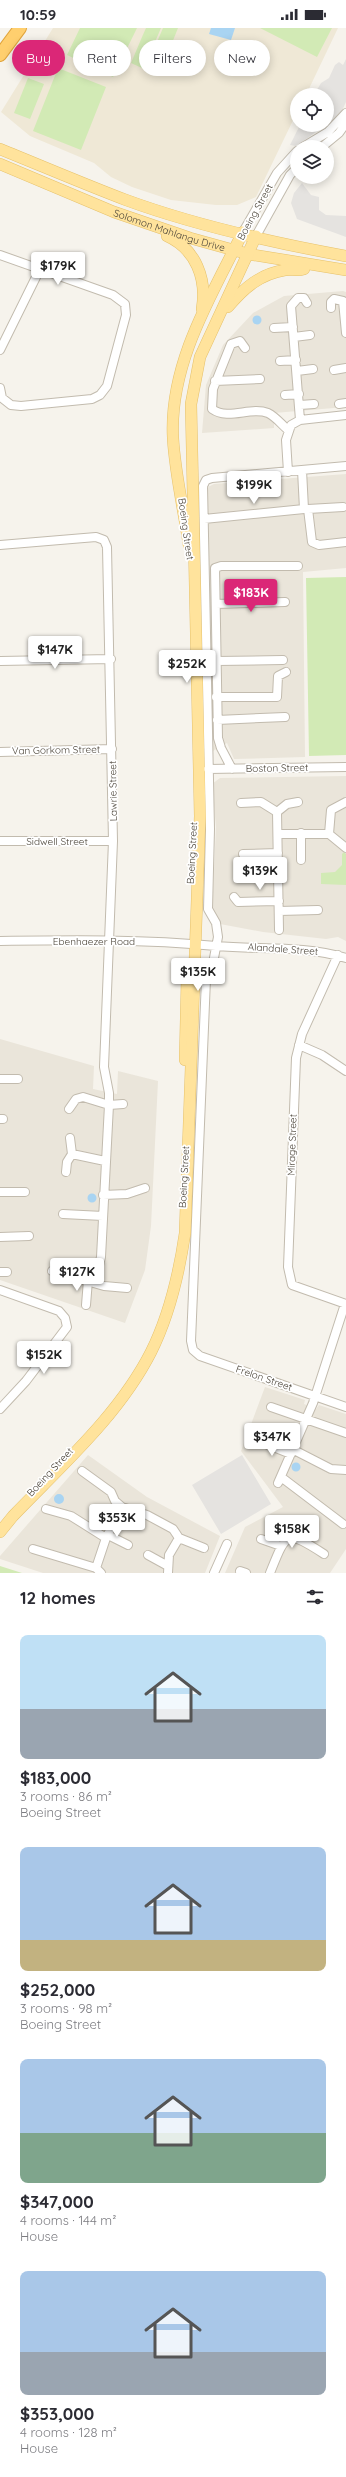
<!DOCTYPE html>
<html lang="en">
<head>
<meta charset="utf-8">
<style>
	:root { --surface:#fff; --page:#f2f2f3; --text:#2b2b33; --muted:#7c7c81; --accent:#db2777 }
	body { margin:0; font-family:Quicksand,sans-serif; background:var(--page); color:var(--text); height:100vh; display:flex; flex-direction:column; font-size:15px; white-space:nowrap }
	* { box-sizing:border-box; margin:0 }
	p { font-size:13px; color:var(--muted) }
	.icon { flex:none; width:22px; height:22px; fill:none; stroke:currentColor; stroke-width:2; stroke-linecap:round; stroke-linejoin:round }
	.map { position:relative; height:1545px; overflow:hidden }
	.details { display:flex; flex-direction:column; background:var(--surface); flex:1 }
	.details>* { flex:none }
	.hud { position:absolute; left:12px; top:12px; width:322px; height:36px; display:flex; gap:8px }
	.buttons { position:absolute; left:290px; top:60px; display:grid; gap:8px }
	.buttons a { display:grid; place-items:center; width:44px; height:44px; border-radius:50%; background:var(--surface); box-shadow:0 2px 10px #0003; font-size:20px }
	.price { position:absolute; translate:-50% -34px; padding:0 9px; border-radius:4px; background:#fff; color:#222; font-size:13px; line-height:26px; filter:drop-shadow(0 1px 2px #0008) }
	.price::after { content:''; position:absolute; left:50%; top:24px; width:12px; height:9px; margin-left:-6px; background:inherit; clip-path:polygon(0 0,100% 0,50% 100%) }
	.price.selected { background:var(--accent); color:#fff }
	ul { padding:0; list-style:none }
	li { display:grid; align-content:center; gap:8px; height:212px; padding:0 20px }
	li span { display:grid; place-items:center; height:124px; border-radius:8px; color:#555 }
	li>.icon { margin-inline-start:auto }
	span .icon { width:72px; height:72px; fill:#fffc; stroke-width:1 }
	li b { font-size:17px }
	h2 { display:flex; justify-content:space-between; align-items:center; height:48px; padding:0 20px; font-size:17px }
	.chip { padding:0 14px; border-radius:18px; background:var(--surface); box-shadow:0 2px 10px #0003; font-size:14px; line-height:36px }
	.chip.selected { background:var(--accent); color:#fff }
	.status { display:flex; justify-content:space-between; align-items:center; height:28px; padding:0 20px; background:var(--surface); direction:ltr }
	.status svg { height:11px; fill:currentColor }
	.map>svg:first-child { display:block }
</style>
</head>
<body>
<div class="status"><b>10:59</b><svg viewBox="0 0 49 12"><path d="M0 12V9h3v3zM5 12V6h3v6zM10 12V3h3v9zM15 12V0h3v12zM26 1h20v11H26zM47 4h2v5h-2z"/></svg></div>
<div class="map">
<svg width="346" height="1545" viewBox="0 0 346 1545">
	<rect width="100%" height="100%" fill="#f6f3ec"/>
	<path fill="#eae5da" d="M343 263 346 264V379L274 385V400L202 405 206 357 223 317 253 285 284 268Z
		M346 446V540L303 544 305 729 234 731 227 715 211 724 206 460 214 456Z
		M346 748V913L338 909 326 911 263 904 220 896 212 885 216 799 212 756 220 750Z
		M0 1011 94 1038 93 1061 117 1066 118 1043 158 1053 151 1198 145 1242 125 1295 0 1252Z
		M265 1359 305 1372 304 1376 316 1381 319 1377 346 1386V1521L330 1545H225L245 1499 283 1479 241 1423Z
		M88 1427 147 1469 220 1508 205 1545H43L0 1531V1528Z"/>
	<path fill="#efe8d6" d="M53 0H338L306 67H297V84L256 169 237 177H216L171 172 132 159 111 149 94 135 30 108 1 84Z"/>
	<path fill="#d2eab5" d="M80 0H137L113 49 67 27Z
		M146 0H161L155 14 150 12 155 15 144 41 131 35 142 9 148 11 142 9Z
		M163 0H178L170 20 157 14Z
		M260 0H332L317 29Z
		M157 15 170 21 159 47 146 41Z
		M58 40 106 59 81 122 33 103Z
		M28 50 44 56 30 91 14 85Z
		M346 549V727L309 728 306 550Z
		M344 824 346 826V857L321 856V845L335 844 342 837V826Z
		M0 1538 22 1545H0Z"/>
	<path fill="#e5e3e0" d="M346 31V74L339 89 327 96V67H314L321 55 329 50 335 37 339 34 343 37Z
		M300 97H326L296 118 290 117Z
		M302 155 311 167 319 169V182L326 187 346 188V209L297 191 291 175 294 165Z
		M242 1427 271 1476 221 1506 192 1457Z"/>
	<path fill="#a9d4f2" d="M211 0H235L231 12 209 6Z
		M252.5 292a4.5 4.5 0 1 1 9 0a4.5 4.5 0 1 1-9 0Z
		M87.5 1170a4.5 4.5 0 1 1 9 0a4.5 4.5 0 1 1-9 0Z
		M291.5 1439a4.5 4.5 0 1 1 9 0a4.5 4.5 0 1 1-9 0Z
		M54 1471a5 5 0 1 1 10 0a5 5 0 1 1-10 0Z"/>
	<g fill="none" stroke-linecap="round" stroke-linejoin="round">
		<g stroke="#c2bbae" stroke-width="10">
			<path id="minor" d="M303 119 328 104 346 85
				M322 119 339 105 346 95
				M243 204 277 145 297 123
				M256 208 290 147 297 140
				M0 227 113 267 125 276 126 287 107 358 100 367 92 371 21 378 11 377 2 370 0 360
				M331 280V274L334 271 343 273 346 305
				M274 300 293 299
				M294 309 310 307
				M245 320 240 313 231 316 213 361 212 381C229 393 250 378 268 385 276 389 281 396 288 402
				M0 322 40 241
				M280 333 296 332
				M334 342 346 340
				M297 343 313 341
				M215 353 260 351
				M285 367 299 366
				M339 376 346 375
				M300 377 314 376
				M300 392 291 278 298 270H304L307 275
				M346 438 212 450 206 452 203 458 210 801 208 881 216 895 218 909 213 935 206 951 191 1313 193 1322 200 1328 346 1379
				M302 442 304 481H308L312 514 319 517 346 514
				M288 444 286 412 291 397 300 392 346 387
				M308 481 343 479
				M204 491 304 481
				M0 517 96 509 104 512 107 519 113 813 104 1039 109 1065V1077L101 1229 95 1254
				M216 576 285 574
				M0 633 111 631
				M216 633 283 632
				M216 669H277L278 648 286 644
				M217 692 285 689
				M0 724 112 721
				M208 741 346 739
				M232 741 221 720 218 710 215 540 221 538H298
				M241 775 261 774 277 784
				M301 805V832
				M278 806H329L346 820
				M329 806 331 782 346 774
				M0 813H113
				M243 826 278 825
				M234 869 238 874 279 873
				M279 883 318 882
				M279 902 277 784 287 776 298 774
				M0 913C72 912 144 911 216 918 260 922 303 917 346 930
				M338 927 302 1006 296 1030 288 1239 292 1257 346 1276
				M299 1017 322 1027 346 1043
				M0 1051H18
				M69 1081 76 1071 83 1069 109 1077 123 1076
				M0 1091H3
				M70 1110 72 1126 105 1133
				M66 1144 67 1134 72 1126
				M0 1164H25
				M103 1167 127 1166 145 1160
				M63 1186 103 1188
				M0 1209 29 1208
				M52 1243 104 1258 127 1260
				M0 1244H7
				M0 1262 59 1283 65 1290 67 1299 26 1353 0 1381
				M86 1277 88 1252
				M271 1379 346 1405
				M261 1414 291 1426
				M294 1422 331 1441 346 1442
				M82 1443 111 1464 115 1473 122 1479 147 1487 173 1501 179 1510 204 1520
				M281 1449 343 1496
				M278 1455 313 1375 345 1276
				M46 1481 71 1488 106 1510
				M108 1507 128 1517
				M261 1511 281 1518
				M33 1521 96 1540
				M148 1527 168 1538
				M240 1543 246 1545
				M101 1545 96 1540 106 1510 122 1479
				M168 1545 169 1527 179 1510
				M214 1545 227 1516
				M270 1545C286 1505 286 1501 324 1526"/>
		</g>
		<g stroke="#e6c16a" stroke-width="12">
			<g id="major">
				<path d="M0 121C42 138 84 156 126 172 194 197 275 215 346 228"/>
				<path id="s1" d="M0 136 114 184 190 210 248 226 346 242"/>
				<path d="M167 208C196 221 207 251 202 281"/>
				<path d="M228 279C244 260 260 246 285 242 291 241 298 243 304 241"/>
				<path d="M189 518C184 483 175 446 173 410 169 336 211 268 243 204"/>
				<path d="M185 1032 187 949"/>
				<path d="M0 1504 13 1488C62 1437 119 1387 151 1324 170 1286 179 1246 185 1205L200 788 191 376 200 329 256 208"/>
			</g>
		</g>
		<g stroke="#e0a43c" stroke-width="14">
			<path id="highway" d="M0 27 20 0"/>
		</g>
		<use href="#minor" stroke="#fff" stroke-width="8"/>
		<use href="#major" stroke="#ffe39c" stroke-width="11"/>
		<use href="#highway" stroke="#ffcf6e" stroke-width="12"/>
	</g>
	<g text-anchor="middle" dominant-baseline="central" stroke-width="3.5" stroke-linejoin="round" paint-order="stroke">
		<g font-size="10" fill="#4b4439" stroke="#fff">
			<text transform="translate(255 184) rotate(-61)">Boeing Street</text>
			<text stroke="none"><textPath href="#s1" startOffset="182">Solomon Mahlangu Drive</textPath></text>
			<text transform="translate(186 501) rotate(82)">Boeing Street</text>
			<text transform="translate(56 722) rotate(-1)">Van Gorkom Street</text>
			<text transform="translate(277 740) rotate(-1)">Boston Street</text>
			<text transform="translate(113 763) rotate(-91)">Lawrie Street</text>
			<text x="57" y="813">Sidwell Street</text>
			<text transform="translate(192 825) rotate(-87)">Boeing Street</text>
			<text x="94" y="913">Ebenhaezer Road</text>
			<text transform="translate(283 921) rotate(4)">Alandale Street</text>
			<text transform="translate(292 1117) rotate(-88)">Mirage Street</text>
			<text transform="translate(184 1149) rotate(-87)">Boeing Street</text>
			<text transform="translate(264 1350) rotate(19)">Frelon Street</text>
			<text transform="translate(50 1444) rotate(-47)">Boeing Street</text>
		</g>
	</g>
</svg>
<div class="buttons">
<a><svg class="icon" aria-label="locate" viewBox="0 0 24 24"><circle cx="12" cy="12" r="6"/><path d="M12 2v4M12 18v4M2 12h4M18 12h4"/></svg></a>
<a><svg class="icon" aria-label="layers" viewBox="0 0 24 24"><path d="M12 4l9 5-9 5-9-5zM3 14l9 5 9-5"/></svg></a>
</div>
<b class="price" style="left:58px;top:258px">$179K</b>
<b class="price" style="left:254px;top:477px">$199K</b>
<b class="price selected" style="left:251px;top:585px">$183K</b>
<b class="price" style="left:55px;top:642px">$147K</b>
<b class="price" style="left:187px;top:656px">$252K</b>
<b class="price" style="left:260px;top:863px">$139K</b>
<b class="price" style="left:198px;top:964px">$135K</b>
<b class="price" style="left:77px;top:1264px">$127K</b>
<b class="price" style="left:44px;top:1347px">$152K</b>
<b class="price" style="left:272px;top:1429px">$347K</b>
<b class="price" style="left:117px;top:1510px">$353K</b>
<b class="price" style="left:292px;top:1521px">$158K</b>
<div class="hud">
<a class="chip selected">Buy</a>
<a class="chip">Rent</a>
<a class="chip">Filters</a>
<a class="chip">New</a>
</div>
</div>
<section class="details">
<h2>12 homes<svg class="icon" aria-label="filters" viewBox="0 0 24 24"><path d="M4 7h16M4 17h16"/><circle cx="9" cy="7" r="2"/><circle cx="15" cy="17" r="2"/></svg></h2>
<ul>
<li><span style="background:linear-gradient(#bfe0f5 60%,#9aa5b1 0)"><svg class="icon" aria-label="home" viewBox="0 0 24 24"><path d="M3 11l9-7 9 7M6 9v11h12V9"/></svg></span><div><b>$183,000</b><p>3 rooms · 86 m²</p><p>Boeing Street</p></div></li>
<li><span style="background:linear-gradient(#a9c7e8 75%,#c2b280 0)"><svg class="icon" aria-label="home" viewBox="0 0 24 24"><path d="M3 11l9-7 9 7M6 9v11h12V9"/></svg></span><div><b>$252,000</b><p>3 rooms · 98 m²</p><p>Boeing Street</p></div></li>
<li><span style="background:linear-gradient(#a9c7e8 60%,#7fa58c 0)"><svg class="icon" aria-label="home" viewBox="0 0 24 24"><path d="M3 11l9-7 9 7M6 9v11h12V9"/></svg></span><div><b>$347,000</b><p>4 rooms · 144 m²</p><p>House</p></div></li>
<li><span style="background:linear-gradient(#a9c7e8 65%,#9aa5b1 0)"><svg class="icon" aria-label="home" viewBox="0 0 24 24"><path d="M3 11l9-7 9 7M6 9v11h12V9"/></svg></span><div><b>$353,000</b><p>4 rooms · 128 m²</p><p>House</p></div></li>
</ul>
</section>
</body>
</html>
